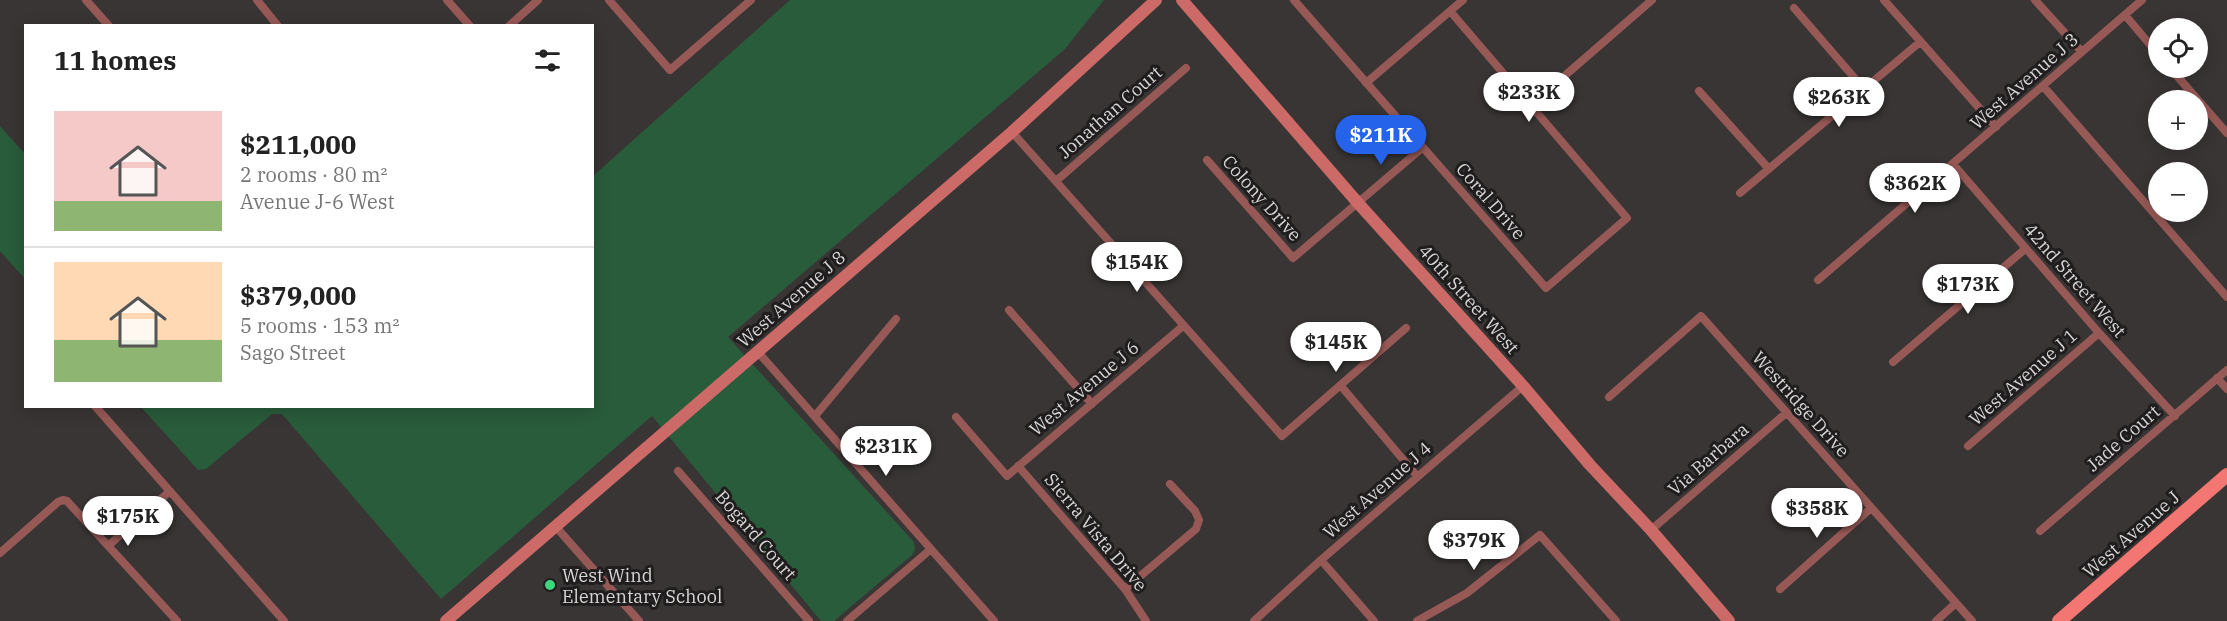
<!DOCTYPE html>
<html lang="en">
<head>
<meta charset="utf-8">
<style>
	:root { --surface:#fff; --page:#f2f2f2; --text:#222; --muted:#767676; --line:#e0e0e0; --accent:#2563eb }
	body { margin:0; font-family:"IBM Plex Serif",serif; background:var(--page); color:var(--text); height:100vh; display:flex; flex-direction:column; font-size:22px; white-space:nowrap }
	* { box-sizing:border-box; margin:0 }
	p { font-size:20px; color:var(--muted) }
	.icon { flex:none; width:33px; height:33px; fill:none; stroke:currentColor; stroke-width:2; stroke-linecap:round; stroke-linejoin:round }
	.map { position:relative; flex:1; overflow:hidden }
	.side { position:absolute; left:24px; top:24px; width:570px; height:384px; display:flex; flex-direction:column; background:var(--surface); border-radius:0px; box-shadow:0 3px 15px #0003 }
	.side>* { flex:none }
	.tools { position:absolute; left:2148px; top:18px; display:grid; gap:12px }
	.tools a { display:grid; place-items:center; width:60px; height:60px; border-radius:50%; background:var(--surface); box-shadow:0 3px 15px #0003; font-size:30px }
	.price { position:absolute; translate:-50% -51px; padding:0 14px; border-radius:21px; background:#fff; color:#222; font-size:20px; line-height:39px; filter:drop-shadow(0 2px 3px #0008) }
	.price::after { content:''; position:absolute; left:50%; top:36px; width:18px; height:14px; margin-left:-9px; background:inherit; clip-path:polygon(0 0,100% 0,50% 100%) }
	.price.selected { background:var(--accent); color:#fff }
	ul { padding:0; list-style:none }
	li { display:flex; align-items:center; gap:18px; height:150px; padding:0 30px }
	li+li { border-top:2px solid var(--line) }
	li span { display:grid; place-items:center; flex:none; width:168px; height:120px; border-radius:0px; color:#555 }
	li>.icon { margin-inline-start:auto }
	span .icon { width:72px; height:72px; fill:#fffc; stroke-width:1 }
	li b { font-size:26px }
	h2 { display:flex; justify-content:space-between; align-items:center; height:72px; padding:0 30px; font-size:26px }
	.map>svg:first-child { display:block }
</style>
</head>
<body>
<div class="map">
<svg width="2227" height="621" viewBox="0 0 2227 621">
	<rect width="100%" height="100%" fill="#393535"/>
	<path fill="#295c3b" d="M790 0H1104L1065 49 728 337 914 542 915 550 912 555 834 621H821L652 416 441 599 282 414H272L206 469 198 470 141 407 592 406 593 176Z
		M0 126 25 154V279L0 251Z"/>
	<g fill="none" stroke-linecap="round" stroke-linejoin="round">
		<path stroke="#975956" stroke-width="8" d="M86 0 109 26
			M257 0 278 26
			M447 0 470 26
			M609 0 670 70 751 0
			M1294 0 1546 288 1627 218 1450 11
			M1884 0 1996 127
			M2035 0 2082 52
			M1794 8 1864 89
			M2125 15 2158 54
			M509 26 538 0
			M2170 68 2227 133
			M1366 83 1463 0
			M2043 86 2227 297
			M1699 91 1769 169
			M1531 105 1652 0
			M1012 132 1282 436 1406 328
			M1207 160 1293 258 1422 148
			M1953 164 2099 333 2175 416
			M1056 181 1186 68
			M1740 193 1920 42
			M1818 280 2142 0
			M1009 310 1092 404
			M758 352 994 621
			M1893 362 2025 249
			M2217 378 2227 389
			M1341 386 1417 476
			M1609 397 1701 316 1972 621
			M95 406 284 621
			M815 416 896 319
			M956 417 1007 476 1183 326
			M1968 446 2099 333
			M1018 466 1125 589 1146 621
			M678 471 809 621
			M556 527 639 621
			M1651 530 1786 413
			M2040 531 2227 370
			M109 545 170 491
			M0 553 58 502 63 500 67 501 177 621
			M1321 560 1374 621
			M1125 589 1196 529 1199 520 1195 511 1170 484
			M1780 589 1871 508
			M847 621 931 549
			M1254 621 1321 560 1523 386
			M1417 621 1467 593 1540 535 1616 621
			M1936 621 1956 603"/>
		<path stroke="#cc6a67" stroke-width="12" d="M1182 0 1358 203 1523 386 1590 465 1651 530 1729 621
			M446 621 1012 132 1156 0"/>
		<path stroke="#f47673" stroke-width="14" d="M2059 621 2227 475"/>
	</g>
	<circle fill="#3dd77e" stroke="#1f1d1d" stroke-width="2" cx="550" cy="585" r="6"/>
	<g text-anchor="middle" dominant-baseline="central" stroke-width="6" stroke-linejoin="round" paint-order="stroke">
		<g font-size="18" fill="#d8d5d5" stroke="#1f1d1d">
			<text transform="translate(2024 81) rotate(-41)">West Avenue J 3</text>
			<text transform="translate(1110 112) rotate(-41)">Jonathan Court</text>
			<text transform="translate(1262 198) rotate(48)">Colony Drive</text>
			<text transform="translate(1491 201) rotate(49)">Coral Drive</text>
			<text transform="translate(2075 280) rotate(49)">42nd Street West</text>
			<text transform="translate(791 299) rotate(-41)">West Avenue J 8</text>
			<text transform="translate(1469 299) rotate(48)">40th Street West</text>
			<text transform="translate(2023 377) rotate(-41)">West Avenue J 1</text>
			<text transform="translate(1084 388) rotate(-40)">West Avenue J 6</text>
			<text transform="translate(1801 404) rotate(48)">Westridge Drive</text>
			<text transform="translate(2123 438) rotate(-41)">Jade Court</text>
			<text transform="translate(1708 459) rotate(-41)">Via Barbara</text>
			<text transform="translate(1377 490) rotate(-41)">West Avenue J 4</text>
			<text transform="translate(1096 532) rotate(50)">Sierra Vista Drive</text>
			<text transform="translate(2131 534) rotate(-41)">West Avenue J</text>
			<text transform="translate(756 535) rotate(49)">Bogard Court</text>
		</g>
		<g font-size="18" fill="#d8d5d5" stroke="#1f1d1d" text-anchor="start">
			<text x="562" y="575">West Wind<tspan x="562" dy="21">Elementary School</tspan></text>
		</g>
	</g>
</svg>
<div class="tools">
<a><svg class="icon" aria-label="locate" viewBox="0 0 24 24"><circle cx="12" cy="12" r="6"/><path d="M12 2v4M12 18v4M2 12h4M18 12h4"/></svg></a>
<a>+</a>
<a>−</a>
</div>
<b class="price" style="left:1529px;top:123px">$233K</b>
<b class="price" style="left:1839px;top:128px">$263K</b>
<b class="price selected" style="left:1381px;top:166px">$211K</b>
<b class="price" style="left:1915px;top:214px">$362K</b>
<b class="price" style="left:1137px;top:293px">$154K</b>
<b class="price" style="left:1968px;top:315px">$173K</b>
<b class="price" style="left:1336px;top:373px">$145K</b>
<b class="price" style="left:886px;top:477px">$231K</b>
<b class="price" style="left:1817px;top:539px">$358K</b>
<b class="price" style="left:128px;top:547px">$175K</b>
<b class="price" style="left:1474px;top:571px">$379K</b>
<section class="side">
<h2>11 homes<svg class="icon" aria-label="filters" viewBox="0 0 24 24"><path d="M4 7h16M4 17h16"/><circle cx="9" cy="7" r="2"/><circle cx="15" cy="17" r="2"/></svg></h2>
<ul>
<li><span style="background:linear-gradient(#f6c9c9 75%,#8fb573 0)"><svg class="icon" aria-label="home" viewBox="0 0 24 24"><path d="M3 11l9-7 9 7M6 9v11h12V9"/></svg></span><div><b>$211,000</b><p>2 rooms · 80 m²</p><p>Avenue J-6 West</p></div></li>
<li><span style="background:linear-gradient(#ffd9b3 65%,#8fb573 0)"><svg class="icon" aria-label="home" viewBox="0 0 24 24"><path d="M3 11l9-7 9 7M6 9v11h12V9"/></svg></span><div><b>$379,000</b><p>5 rooms · 153 m²</p><p>Sago Street</p></div></li>
</ul>
</section>
</div>
</body>
</html>
